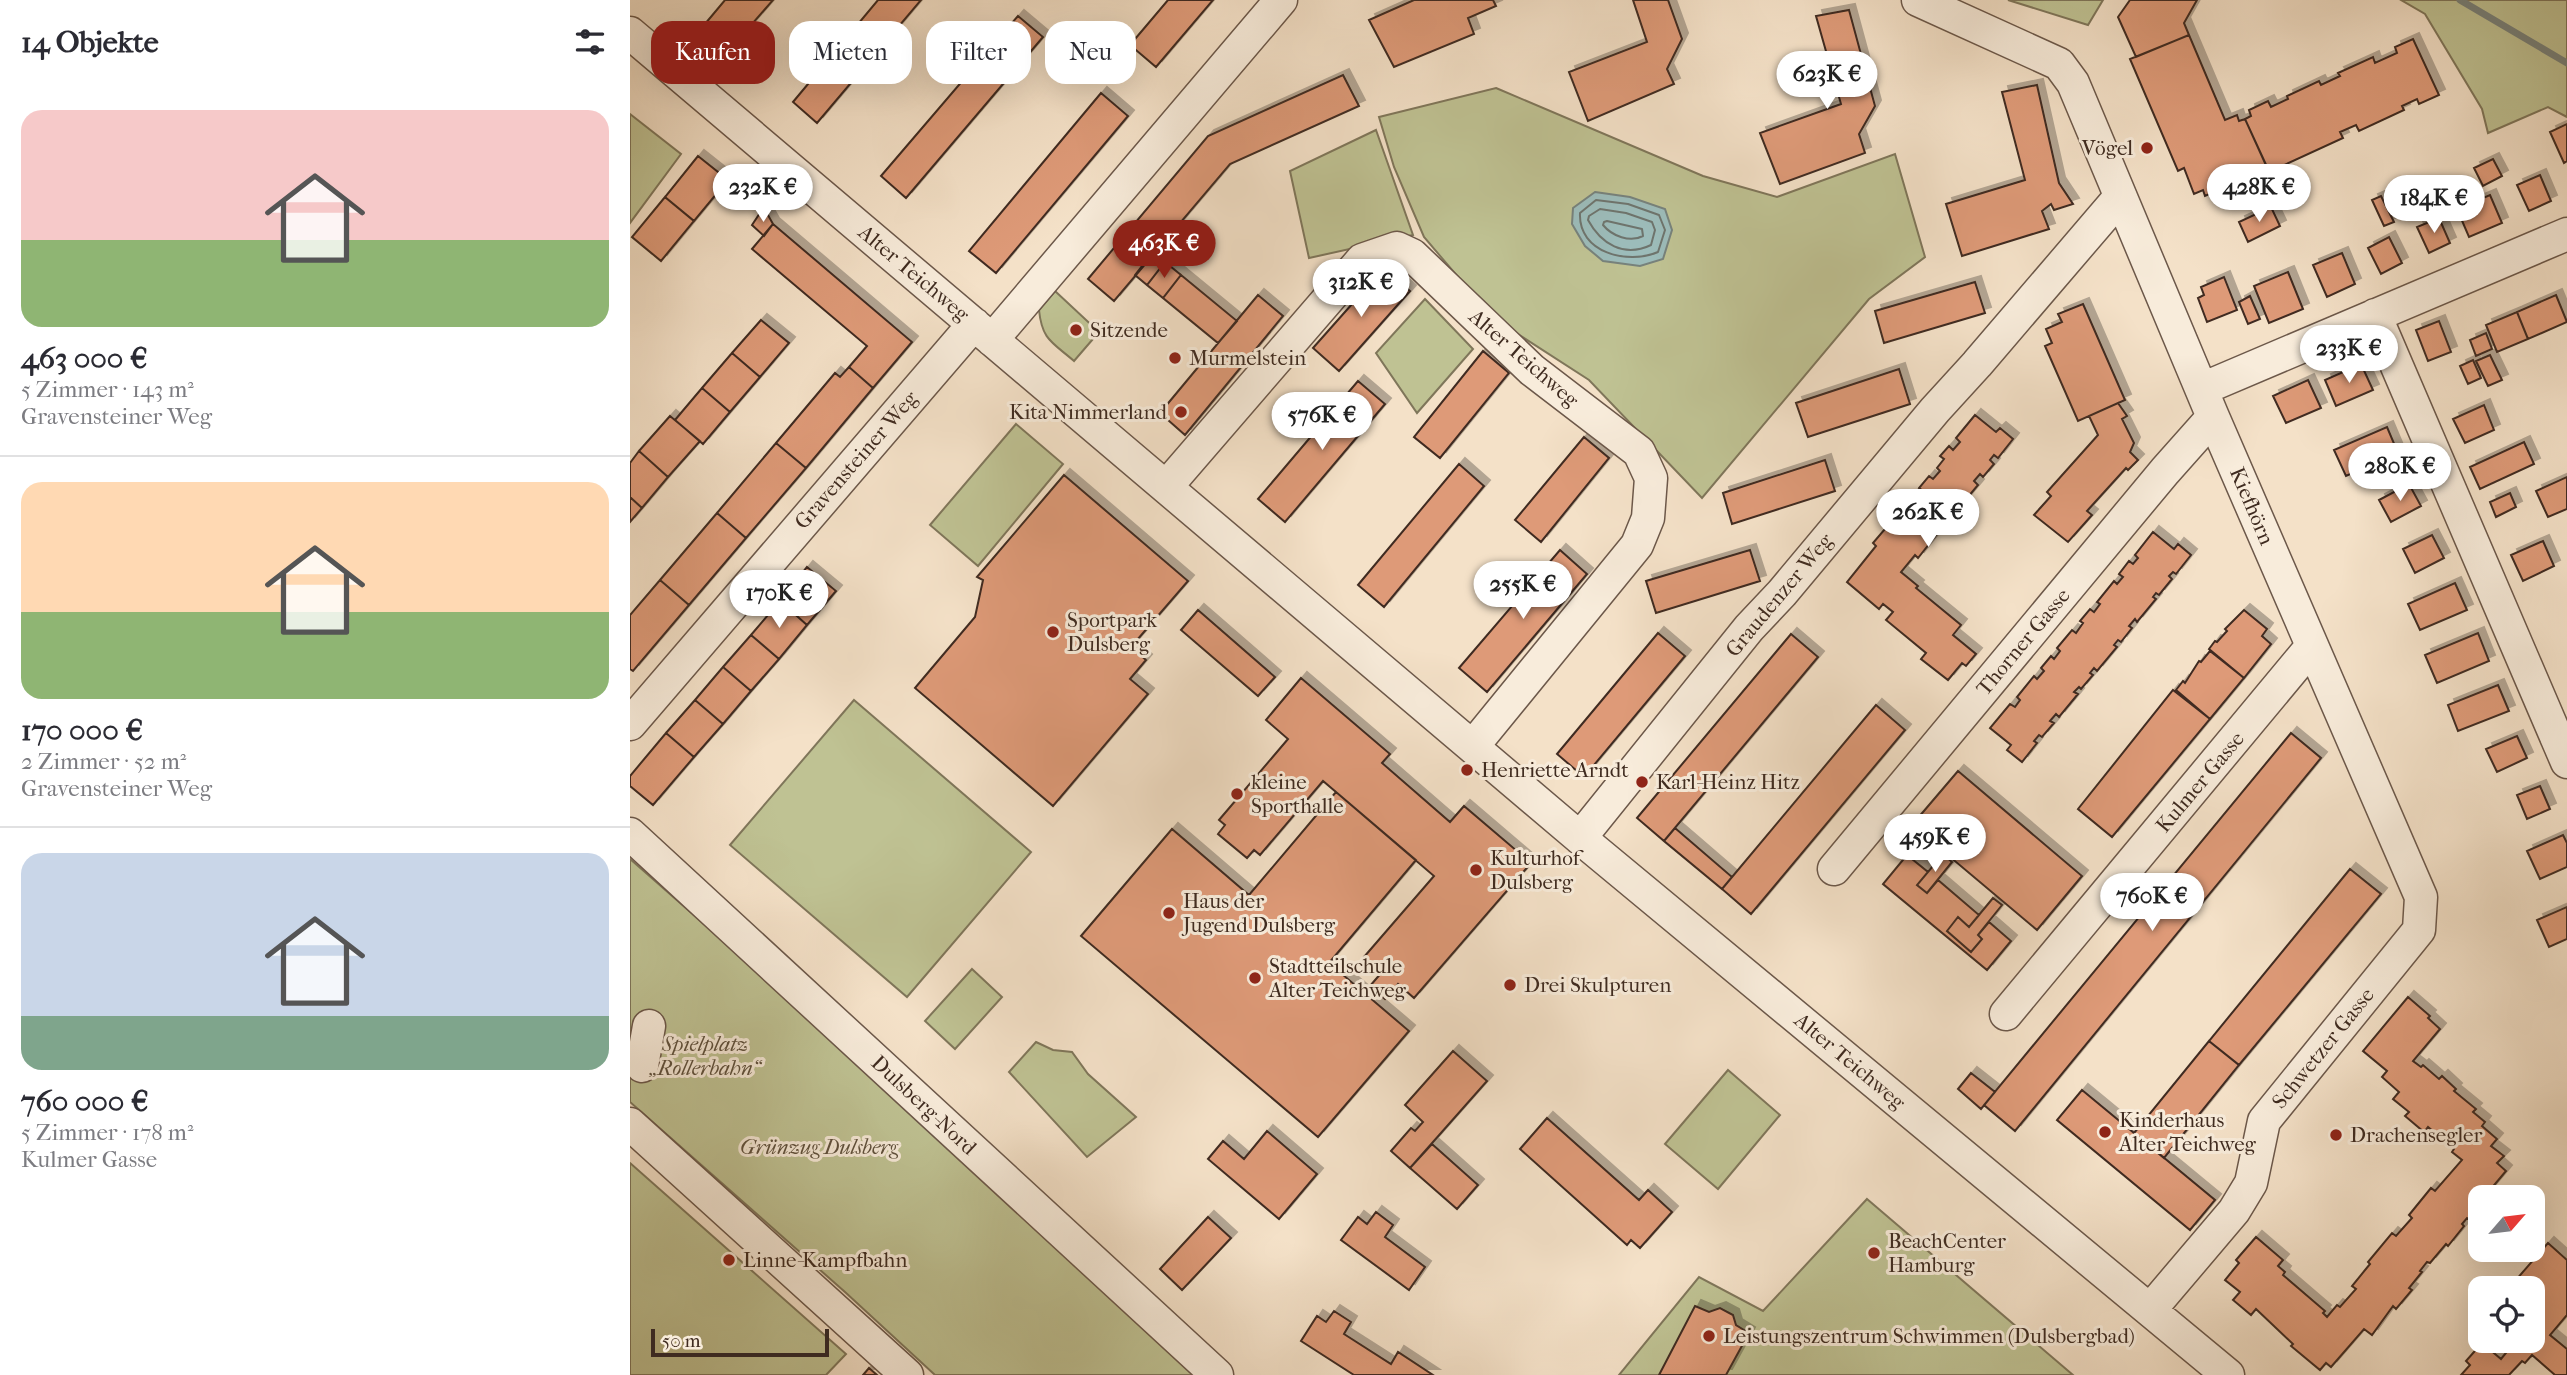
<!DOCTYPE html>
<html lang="de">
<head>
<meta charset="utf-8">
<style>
	:root { --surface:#fff; --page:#f2f2f3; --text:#2b2b33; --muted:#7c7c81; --line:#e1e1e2; --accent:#8f2418 }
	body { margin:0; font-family:"IM FELL French Canon",serif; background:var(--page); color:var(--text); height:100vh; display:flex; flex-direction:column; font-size:26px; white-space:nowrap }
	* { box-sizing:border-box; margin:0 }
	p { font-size:23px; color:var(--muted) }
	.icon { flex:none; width:38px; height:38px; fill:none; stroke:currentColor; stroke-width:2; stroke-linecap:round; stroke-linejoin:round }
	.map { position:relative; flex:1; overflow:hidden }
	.side { display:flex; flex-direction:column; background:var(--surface); width:630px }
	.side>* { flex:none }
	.top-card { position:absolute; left:21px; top:21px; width:665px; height:63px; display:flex; gap:14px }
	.needle { width:46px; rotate:62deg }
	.controls { position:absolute; left:1838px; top:1185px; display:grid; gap:14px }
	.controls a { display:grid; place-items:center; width:77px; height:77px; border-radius:14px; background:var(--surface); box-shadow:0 7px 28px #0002; font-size:35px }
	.scale { position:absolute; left:21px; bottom:18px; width:178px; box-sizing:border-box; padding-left:7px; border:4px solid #3f2b20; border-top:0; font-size:19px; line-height:24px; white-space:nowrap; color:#3f2b20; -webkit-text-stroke:5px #f8ecdb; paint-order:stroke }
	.price { position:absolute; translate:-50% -60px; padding:0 16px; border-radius:24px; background:#fff; color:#222; font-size:23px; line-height:46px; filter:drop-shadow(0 2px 4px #0008) }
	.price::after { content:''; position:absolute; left:50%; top:42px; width:21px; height:16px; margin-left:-10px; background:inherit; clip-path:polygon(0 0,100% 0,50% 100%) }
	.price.current { background:var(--accent); color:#fff }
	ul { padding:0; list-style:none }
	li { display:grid; align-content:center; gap:14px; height:371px; padding:0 21px }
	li+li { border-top:2px solid var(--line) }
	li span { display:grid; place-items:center; height:217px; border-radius:21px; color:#555 }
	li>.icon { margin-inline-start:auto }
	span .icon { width:126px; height:126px; fill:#fffc; stroke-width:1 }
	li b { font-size:30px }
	h2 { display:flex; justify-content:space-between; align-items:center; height:84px; padding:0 21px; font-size:30px }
	.pill { padding:0 24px; border-radius:21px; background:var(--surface); box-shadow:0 7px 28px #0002; font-size:24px; line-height:63px }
	.pill.current { background:var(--accent); color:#fff }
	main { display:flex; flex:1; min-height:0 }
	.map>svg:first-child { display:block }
</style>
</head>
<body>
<main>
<section class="side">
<h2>14 Objekte<svg class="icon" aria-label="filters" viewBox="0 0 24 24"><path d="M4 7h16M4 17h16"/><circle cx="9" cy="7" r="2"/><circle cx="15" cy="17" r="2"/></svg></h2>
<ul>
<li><span style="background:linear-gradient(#f6c9c9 60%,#8fb573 0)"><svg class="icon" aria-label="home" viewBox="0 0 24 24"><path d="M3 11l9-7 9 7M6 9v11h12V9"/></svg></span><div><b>463 000 €</b><p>5 Zimmer · 143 m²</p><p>Gravensteiner Weg</p></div></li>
<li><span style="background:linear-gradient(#ffd9b3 60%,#8fb573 0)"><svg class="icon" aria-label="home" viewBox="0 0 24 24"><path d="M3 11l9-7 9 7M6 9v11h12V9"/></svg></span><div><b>170 000 €</b><p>2 Zimmer · 52 m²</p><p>Gravensteiner Weg</p></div></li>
<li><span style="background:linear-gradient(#c9d6e8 75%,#7fa58c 0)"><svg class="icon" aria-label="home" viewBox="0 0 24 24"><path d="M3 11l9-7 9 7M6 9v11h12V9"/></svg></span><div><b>760 000 €</b><p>5 Zimmer · 178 m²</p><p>Kulmer Gasse</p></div></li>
</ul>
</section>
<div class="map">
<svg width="1937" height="1375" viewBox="0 0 1937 1375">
	<defs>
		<filter id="shadow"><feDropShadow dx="6" dy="-6" stdDeviation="0" flood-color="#0004"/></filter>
	</defs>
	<rect width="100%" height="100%" fill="#f4e1c8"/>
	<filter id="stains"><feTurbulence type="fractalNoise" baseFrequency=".00286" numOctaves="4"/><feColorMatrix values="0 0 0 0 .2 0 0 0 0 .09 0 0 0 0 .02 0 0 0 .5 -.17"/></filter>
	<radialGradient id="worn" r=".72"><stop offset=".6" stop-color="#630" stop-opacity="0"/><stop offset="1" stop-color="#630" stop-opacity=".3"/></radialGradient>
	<path fill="#bfc293" stroke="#7f765a" stroke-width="2" d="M1378 0H1473L1458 25Z
		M1771 0H1937V117L1918 107 1858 133 1852 109 1795 14Z
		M866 88 1073 176 1147 197 1265 154 1295 257 1239 299 1072 498 959 380 863 318 794 237 764 167 749 117Z
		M0 114 51 154 0 223Z
		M746 130 783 235 679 258 660 171Z
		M425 291 469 332 444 361C422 342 412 340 409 310Z
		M795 299 843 349 787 413 746 353Z
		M386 424 433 464 348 566 300 525Z
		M224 700 401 852 277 997 100 845Z
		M0 859 256 1084 573 1375H305L215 1292 0 1102Z
		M342 969 372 997 325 1049 295 1021Z
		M406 1042 423 1050 442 1052 458 1074 506 1117 457 1157 379 1072Z
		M1098 1070 1150 1115 1088 1189 1035 1144Z
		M0 1163 216 1354 196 1375H0Z
		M1237 1199 1443 1375H989L1069 1277 1133 1311Z"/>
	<path fill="#9cbcba" stroke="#77827c" stroke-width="2" d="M965 192 1000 197 1035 209 1042 230 1033 259 1010 266 973 261 955 246 942 224 943 208Z"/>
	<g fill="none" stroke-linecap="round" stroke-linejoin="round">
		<path stroke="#6e746d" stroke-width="2" d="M966 200 998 204 1029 215 1035 230 1028 252C998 265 948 253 950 213Z
			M970 209 996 213 1022 222 1025 230 1021 245C994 258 971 244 958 220L959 216Z
			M977 221 1012 229 1013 236C1000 243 982 236 973 225L974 222Z"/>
		<path stroke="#77827c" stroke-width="7" d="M1830 0 1937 63"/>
	</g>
	<path fill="#de9a78" stroke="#3f2b20" stroke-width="2" filter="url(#shadow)" d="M95 0H143L102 47 75 24Z
		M248 0H291L187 123 163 102Z
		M538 0H583L526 67 500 45Z
		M784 0H863L866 6 838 18 844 34 764 67 739 20Z
		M1003 0H1038L1052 39 1037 69 1044 84 958 121 939 72 1017 42Z
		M1500 0H1567L1554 23 1559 35 1506 57 1488 17Z
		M1219 10 1245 106 1229 134 1235 153 1150 184 1130 133 1211 104 1186 16Z
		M388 16 413 37 276 198 251 176Z
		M1559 35 1595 120 1607 115 1609 121 1615 119 1638 169 1623 175 1621 171 1604 178 1606 183 1575 196 1573 190 1564 194 1554 168 1548 171 1500 59Z
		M1783 39 1809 95 1789 104 1787 99 1772 106 1774 110 1729 131 1726 125 1710 132 1713 138 1639 172 1615 119 1621 116 1619 110 1638 101 1641 107 1658 99 1657 96 1689 81 1691 85 1710 76 1708 73 1743 57 1745 63 1767 53 1765 47Z
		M713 75 729 106 600 164 484 301 458 279 578 136Z
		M1407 85 1429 183 1443 204 1424 210 1421 204 1412 211 1419 229 1332 256 1316 204 1395 180 1372 92Z
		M471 93 498 116 366 273 339 251Z
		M1937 124V161L1934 163 1920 132Z
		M68 156 98 180 64 221 35 197Z
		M1863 159 1872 176 1853 186 1844 168Z
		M1910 175 1921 201 1899 211 1887 185Z
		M1860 195 1872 223 1839 237 1827 209Z
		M1751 196 1764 222 1754 226 1742 200Z
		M35 197 64 221 31 261 2 237Z
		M1641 207 1650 226 1618 242 1609 222Z
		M130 213 138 215 143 224 134 236 122 225Z
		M1809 218 1820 243 1799 253 1787 227Z
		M143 224 282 342 243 388 219 367 237 346 122 249Z
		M1759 237 1772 263 1751 274 1738 248Z
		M523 252 535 262 517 285 505 275Z
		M1712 253 1725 284 1697 297 1683 265Z
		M535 262 551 275 533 298 517 285Z
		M754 268 780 291 709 371 683 348Z
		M1658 272 1673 309 1639 323 1624 286Z
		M551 275 607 321 588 343 533 298Z
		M1594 277 1607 310 1577 322 1568 298 1574 295 1571 287Z
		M1345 282 1355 313 1254 343 1245 311Z
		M628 295 653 316 555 435 530 413Z
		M1926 295 1937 322 1898 339 1887 312Z
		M1620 296 1630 319 1618 324 1609 302Z
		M1453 304 1495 400 1448 421 1415 346 1422 343 1416 329 1432 322 1428 314Z
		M1887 312 1898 339 1867 352 1856 325Z
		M131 320 159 343 130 377 102 353Z
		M1809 321 1821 352 1798 361 1786 330Z
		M1856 333 1862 349 1846 356 1840 340Z
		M853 351 879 373 810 458 784 437Z
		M102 353 130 377 100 412 72 388Z
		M1860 355 1872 380 1858 386 1846 361Z
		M1843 360 1851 378 1838 384 1830 366Z
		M1731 364 1743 390 1706 406 1695 380Z
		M219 367 243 388 176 468 146 443 205 373 210 377Z
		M1269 369 1280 404 1178 437 1166 403Z
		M1678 380 1691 408 1656 423 1643 396Z
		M728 381 755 404 655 522 628 499Z
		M72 388 100 412 73 444 45 420Z
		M1488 403 1497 416 1492 419 1504 443 1500 452 1508 460 1498 470 1496 468 1457 511 1462 515 1438 542 1404 515 1421 496 1417 492 1468 435 1459 416Z
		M1854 405 1864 430 1835 443 1823 419Z
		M1345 415 1366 432 1370 428 1383 439 1368 458 1364 455 1360 460 1364 464 1353 477 1350 474 1344 481 1348 485 1328 509 1325 507 1320 514 1323 516 1313 528 1309 526 1304 532 1307 534 1288 558 1285 555 1271 572 1288 586 1286 588 1331 625 1323 635 1346 654 1336 666 1332 663 1318 680 1291 659 1296 653 1256 620 1263 612 1253 604 1249 609 1217 582 1246 546 1243 543 1260 523 1264 526 1271 517 1267 514 1284 494 1288 497 1293 491 1289 488 1299 476 1303 479 1310 471 1307 468 1314 459 1310 456 1319 446 1323 450 1330 442 1326 438Z
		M40 416 70 441 38 477 9 451Z
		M1757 427 1768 453 1716 476 1704 450Z
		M954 437 979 458 911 542 885 520Z
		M1894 442 1904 464 1850 489 1840 467Z
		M146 443 176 468 116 538 87 513Z
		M9 451 38 477 12 508 0 497V463Z
		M1195 460 1205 491 1102 524 1093 493Z
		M829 464 854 486 754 607 728 585Z
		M434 475 558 581 501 647 516 660 500 679 518 694 423 806 285 688 345 617 353 580 347 577Z
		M1937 477V509L1918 517 1906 491Z
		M1779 484 1791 506 1761 522 1749 500Z
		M1880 493 1886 507 1866 517 1860 502Z
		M0 497 12 508 0 522Z
		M87 513 116 538 59 605 30 580Z
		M1523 532 1544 549 1548 544 1561 555 1546 574 1543 572 1539 576 1542 579 1529 595 1526 593 1523 597 1526 599 1507 622 1505 619 1499 626 1502 628 1491 642 1488 640 1484 645 1487 647 1467 671 1464 668 1460 673 1463 675 1451 689 1449 687 1444 692 1448 694 1429 717 1426 714 1420 721 1424 723 1412 737 1409 735 1404 741 1407 743 1392 762 1377 750 1381 745 1360 728 1380 704 1385 707 1390 700 1387 697 1404 676 1407 679 1414 671 1411 668 1421 656 1424 659 1430 651 1427 648 1442 630 1446 633 1453 623 1450 621 1460 609 1464 612 1470 604 1467 602 1484 581 1487 584 1493 577 1489 574 1499 561 1503 564 1508 558 1505 555Z
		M1802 535 1814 558 1785 573 1773 549Z
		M1913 541 1924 566 1893 581 1881 555Z
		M930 550 957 574 857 692 829 668Z
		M1120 550 1130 581 1026 613 1016 581Z
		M177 567 206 591 177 625 150 601Z
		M30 580 59 605 3 671 0 669V615Z
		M1825 583 1837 610 1790 630 1778 604Z
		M150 601 177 625 149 659 121 635Z
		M568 610 645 677 628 696 551 630Z
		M1614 610 1637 629 1632 636 1641 644 1614 678 1579 649 1585 641 1587 642 1597 631 1595 629Z
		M1028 633 1055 656 954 777 927 754Z
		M1848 633 1859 661 1807 683 1795 655Z
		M1161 634 1188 657 1034 841 1007 818Z
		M121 635 149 659 121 691 93 667Z
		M1580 651 1614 678 1580 719 1546 690 1553 681 1555 683 1569 661 1571 662Z
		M93 667 121 691 93 724 65 700Z
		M671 678 760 754 752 763 820 822 834 806 901 863 784 998 768 984 755 999 740 986 752 972 734 957 804 876 706 792 693 781 630 855 624 850 617 858 588 834 595 825 589 820 658 739 636 720Z
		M1868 685 1879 711 1828 731 1818 705Z
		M1543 690 1580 719 1482 837 1448 809Z
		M65 700 93 724 64 757 36 733Z
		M1246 705 1275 730 1121 914 1092 889Z
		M36 733 64 757 23 805 0 786V776Z
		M1661 733 1691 758 1385 1131 1354 1105Z
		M1887 736 1897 758 1867 772 1856 749Z
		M1328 771 1452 876 1407 930 1282 825Z
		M1910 786 1920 809 1897 819 1887 795Z
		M706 792 786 860 699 963 779 1031 688 1137 451 936 542 829 619 895Z
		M1045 828 1102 877 1092 889 1034 841Z
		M1933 835 1937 843V867L1910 879 1897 851Z
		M1313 854 1322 862 1297 893 1287 885Z
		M1277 855 1298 872 1287 885 1297 893 1308 880 1349 915 1339 927 1328 917 1317 931 1341 952 1352 939 1348 935 1359 922 1381 941 1357 970 1253 884Z
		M1720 869 1751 894 1609 1065 1579 1041Z
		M1363 898 1372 905 1348 935 1352 939 1341 952 1317 931 1328 917 1339 927Z
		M1937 907V939L1919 947 1907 920Z
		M1778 997 1800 1016 1798 1018 1810 1029 1783 1061 1791 1067 1793 1065 1809 1079 1812 1076 1826 1089 1824 1091 1846 1109 1843 1112 1855 1122 1852 1126 1867 1139 1861 1146 1874 1156 1867 1163 1876 1171 1855 1196 1857 1197H1850V1210L1841 1221 1837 1218 1832 1224 1834 1226 1818 1246 1816 1244 1800 1263 1797 1262 1790 1271 1792 1272 1779 1288 1782 1290 1766 1309 1763 1306 1742 1335 1734 1329 1701 1367 1696 1363 1690 1370 1661 1346 1663 1344 1626 1309 1621 1315 1603 1300 1610 1292 1595 1280 1609 1263 1606 1260 1626 1237 1653 1260 1648 1266 1655 1272 1653 1275 1695 1311 1693 1313 1697 1317 1707 1305 1710 1307 1726 1289 1722 1286 1740 1264 1738 1262 1762 1233 1766 1236 1782 1218 1779 1215 1801 1188 1805 1191 1832 1160 1822 1152 1824 1149 1798 1127 1794 1132 1775 1116 1779 1112 1763 1099 1769 1092 1752 1077 1757 1071 1733 1051Z
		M1579 1041 1609 1065 1534 1158 1504 1133Z
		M823 1051 857 1081 780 1168 761 1151 781 1128 785 1131 793 1122 775 1105Z
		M1341 1073 1365 1092 1351 1109 1328 1089Z
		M1452 1090 1585 1200 1560 1230 1427 1120Z
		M917 1118 1009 1200 1018 1190 1042 1212 1010 1248 1001 1240 997 1245 890 1149Z
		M637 1131 687 1174 649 1219 578 1159 593 1141 614 1159Z
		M802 1144 848 1185 827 1209 780 1168Z
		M746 1212 763 1225 755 1237 795 1267 779 1290 711 1240 728 1217 737 1224Z
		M578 1217 601 1238 552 1290 530 1269Z
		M1918 1243 1937 1260V1315L1920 1335 1937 1349V1375H1925L1902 1355 1895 1363 1892 1361 1879 1375H1831L1840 1365 1836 1361 1852 1343 1871 1359 1880 1348 1872 1340H1902V1288H1879Z
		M1065 1306 1079 1312 1090 1308 1103 1315 1106 1325 1119 1333 1096 1375H1029Z
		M704 1311 721 1322 714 1334 761 1364 768 1352 803 1375H724L671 1341 687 1316 696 1322Z
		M239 1368 247 1375H233Z"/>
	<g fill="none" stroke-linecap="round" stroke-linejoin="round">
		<g stroke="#6c584a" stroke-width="35">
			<path id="minor" d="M1288 0 1429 64 1443 83 1583 417 1791 897 1789 930 1634 1121 1621 1183 1604 1211 1520 1310
				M0 33 950 838 1598 1375
				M1745 315 1937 762
				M362 340 651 0
				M1572 389 1937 234
				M536 487 732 260 767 248 782 255 902 370 1009 452 1021 478 1018 518 1007 545 843 746
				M0 724 344 324
				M0 834 587 1375
				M950 838 1119 628 1152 593 1305 410 1347 364 1490 197
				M1204 869 1535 471 1583 417
				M1376 1014 1682 646
				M12 1066 19 1026
				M0 1124 277 1375"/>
		</g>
		<use href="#minor" stroke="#f8ecdb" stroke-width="32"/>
	</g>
	<g fill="#8f2418" stroke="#f8ecdb" stroke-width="2.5">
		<circle cx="1517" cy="148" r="7"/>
		<circle cx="446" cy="330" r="7"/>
		<circle cx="545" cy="358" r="7"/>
		<circle cx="551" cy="412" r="7"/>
		<circle cx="423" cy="632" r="7"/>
		<circle cx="837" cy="770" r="7"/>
		<circle cx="1012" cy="782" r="7"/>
		<circle cx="607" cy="794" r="7"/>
		<circle cx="846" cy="870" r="7"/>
		<circle cx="539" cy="913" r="7"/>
		<circle cx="625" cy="978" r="7"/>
		<circle cx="880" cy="985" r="7"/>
		<circle cx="1475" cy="1132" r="7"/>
		<circle cx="1706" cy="1135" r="7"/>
		<circle cx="1244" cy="1253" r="7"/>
		<circle cx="99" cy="1260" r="7"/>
		<circle cx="1079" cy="1336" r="7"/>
	</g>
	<g text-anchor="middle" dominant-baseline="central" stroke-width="6" stroke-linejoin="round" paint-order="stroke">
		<g font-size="21" fill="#3f2b20" stroke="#f8ecdb" text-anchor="start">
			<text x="1503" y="148" text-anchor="end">Vögel</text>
			<text x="460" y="330">Sitzende</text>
			<text x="559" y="358">Murmelstein</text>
			<text x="537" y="412" text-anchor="end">Kita Nimmerland</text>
			<text x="437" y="620">Sportpark<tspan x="437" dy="24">Dulsberg</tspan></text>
			<text x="851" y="770">Henriette Arndt</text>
			<text x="621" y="782">kleine<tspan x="621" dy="24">Sporthalle</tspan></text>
			<text x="1026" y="782">Karl-Heinz Hitz</text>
			<text x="860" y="858">Kulturhof<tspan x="860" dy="24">Dulsberg</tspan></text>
			<text x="553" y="901">Haus der<tspan x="553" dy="24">Jugend Dulsberg</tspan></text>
			<text x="639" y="966">Stadtteilschule<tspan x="639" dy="24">Alter Teichweg</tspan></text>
			<text x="894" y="985">Drei Skulpturen</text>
			<text x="1489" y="1120">Kinderhaus<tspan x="1489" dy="24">Alter Teichweg</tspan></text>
			<text x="1720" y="1135">Drachensegler</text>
			<text x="1258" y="1241">BeachCenter<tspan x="1258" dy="24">Hamburg</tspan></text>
			<text x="113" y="1260">Linne-Kampfbahn</text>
			<text x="1093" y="1336">Leistungszentrum Schwimmen (Dulsbergbad)</text>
		</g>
		<g font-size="21" fill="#3f2b20" stroke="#f8ecdb">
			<text transform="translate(284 273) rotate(40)">Alter Teichweg</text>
			<text transform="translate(894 358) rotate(41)">Alter Teichweg</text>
			<text transform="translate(226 460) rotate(-49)">Gravensteiner Weg</text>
			<text transform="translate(1622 506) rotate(67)">Kiefhörn</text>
			<text transform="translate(1149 595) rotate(-50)">Graudenzer Weg</text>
			<text transform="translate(1393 642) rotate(-50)">Thorner Gasse</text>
			<text transform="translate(1570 782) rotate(-50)">Kulmer Gasse</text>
			<text transform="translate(1693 1048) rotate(-51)">Schwetzer Gasse</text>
			<text transform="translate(1220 1061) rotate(40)">Alter Teichweg</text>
			<text transform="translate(294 1105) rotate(43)">Dulsberg-Nord</text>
		</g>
		<g font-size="21" font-style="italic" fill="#5f513d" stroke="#f8ecdb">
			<text x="75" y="1044">Spielplatz<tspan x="75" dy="24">„Rollerbahn“</tspan></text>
			<text x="189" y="1147">Grünzug Dulsberg</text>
		</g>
	</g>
	<rect width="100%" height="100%" filter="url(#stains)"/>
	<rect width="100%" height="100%" fill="url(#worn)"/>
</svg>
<div class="controls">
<a><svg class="needle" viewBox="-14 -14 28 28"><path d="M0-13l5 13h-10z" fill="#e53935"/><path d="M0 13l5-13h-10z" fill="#7c7c81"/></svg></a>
<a><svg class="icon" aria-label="locate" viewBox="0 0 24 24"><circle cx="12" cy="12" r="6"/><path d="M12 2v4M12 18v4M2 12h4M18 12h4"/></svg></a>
</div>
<div class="scale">50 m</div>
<b class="price" style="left:1197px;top:111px">623K €</b>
<b class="price" style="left:133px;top:224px">232K €</b>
<b class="price" style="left:1629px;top:224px">428K €</b>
<b class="price" style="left:1804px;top:235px">184K €</b>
<b class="price current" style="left:534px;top:280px">463K €</b>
<b class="price" style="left:731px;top:319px">312K €</b>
<b class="price" style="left:1719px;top:385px">233K €</b>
<b class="price" style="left:692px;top:452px">576K €</b>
<b class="price" style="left:1770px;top:503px">280K €</b>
<b class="price" style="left:1298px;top:549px">262K €</b>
<b class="price" style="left:893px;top:621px">255K €</b>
<b class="price" style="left:149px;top:630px">170K €</b>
<b class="price" style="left:1305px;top:874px">459K €</b>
<b class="price" style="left:1522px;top:933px">760K €</b>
<div class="top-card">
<a class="pill current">Kaufen</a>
<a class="pill">Mieten</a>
<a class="pill">Filter</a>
<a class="pill">Neu</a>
</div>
</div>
</main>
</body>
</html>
